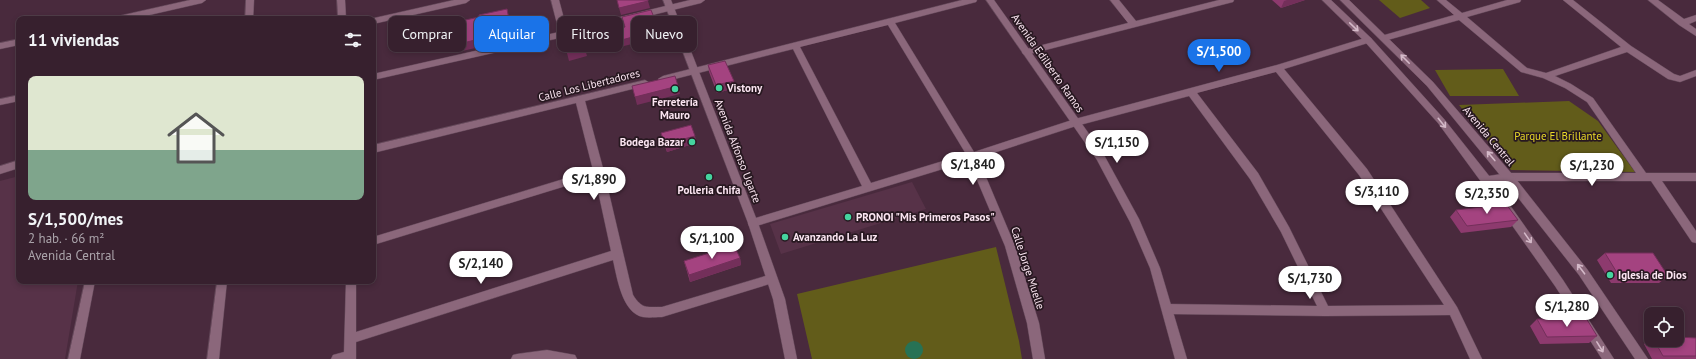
<!DOCTYPE html>
<html lang="es">
<head>
<meta charset="utf-8">
<style>
	:root { --surface:#37202e; --page:#422d3a; --text:#f1f3f6; --muted:#aaa3aa; --line:#513e4a; --accent:#1a73e8 }
	body { margin:0; font-family:"PT Sans",sans-serif; background:var(--page); color:var(--text); height:100vh; display:flex; flex-direction:column; font-size:15px; white-space:nowrap }
	* { box-sizing:border-box; margin:0 }
	p { font-size:13px; color:var(--muted) }
	.icon { flex:none; width:22px; height:22px; fill:none; stroke:currentColor; stroke-width:2; stroke-linecap:round; stroke-linejoin:round }
	.map { position:relative; flex:1; overflow:hidden }
	.details { position:absolute; left:16px; top:16px; width:360px; height:268px; display:flex; flex-direction:column; background:var(--surface); border-radius:8px; box-shadow:0 2px 6px #0003,0 0 0 1px var(--line) }
	.details>* { flex:none }
	.banner { position:absolute; left:388px; top:16px; width:380px; height:36px; display:flex; gap:8px }
	.tools { position:absolute; left:1644px; top:307px; display:grid; gap:8px }
	.tools a { display:grid; place-items:center; width:40px; height:40px; border-radius:8px; background:var(--surface); box-shadow:0 2px 6px #0003,0 0 0 1px var(--line); font-size:20px }
	.price { position:absolute; translate:-50% -34px; padding:0 9px; border-radius:14px; background:#fff; color:#222; font-size:13px; line-height:26px; filter:drop-shadow(0 1px 2px #0008) }
	.price::after { content:''; position:absolute; left:50%; top:24px; width:12px; height:9px; margin-left:-6px; background:inherit; clip-path:polygon(0 0,100% 0,50% 100%) }
	.price.on { background:var(--accent); color:#fff }
	ul { padding:0; list-style:none }
	li { display:grid; align-content:center; gap:8px; height:212px; padding:0 12px }
	li span { display:grid; place-items:center; height:124px; border-radius:8px; color:#555 }
	li>.icon { margin-inline-start:auto }
	span .icon { width:72px; height:72px; fill:#fffc; stroke-width:1 }
	li b { font-size:17px }
	h2 { display:flex; justify-content:space-between; align-items:center; height:48px; padding:0 12px; font-size:17px }
	.pill { padding:0 14px; border-radius:8px; background:var(--surface); box-shadow:0 2px 6px #0003,0 0 0 1px var(--line); font-size:14px; line-height:36px }
	.pill.on { background:var(--accent); color:#fff }
	.map>svg:first-child { display:block }
</style>
</head>
<body>
<div class="map">
<svg width="1696" height="359" viewBox="0 0 1696 359">
	<rect width="100%" height="100%" fill="#492a3d"/>
	<path fill="#573248" d="M19 176V281H78L65 359H0V181Z
		M912 182 926 209 781 254 770 224Z"/>
	<path fill="#625c1a" d="M1379 0H1421L1430 8 1400 18Z
		M1503 69 1519 96H1450L1435 70Z
		M1569 101 1598 121 1635 172 1511 170 1459 105Z
		M996 247 1019 341 1022 359H812L797 294Z"/>
	<path fill="#277255" d="M905 350a9 9 0 1 1 18 0a9 9 0 1 1-18 0Z"/>
	<g fill="none" stroke-linecap="round" stroke-linejoin="round">
		<g stroke="#634859" stroke-width="1">
			<path id="minor" d="M190 0H206L202 3 132 19H115L119 16Z
				M246 0H254L253 19H245Z
				M337 0H345L346 19H338Z
				M454 0H470L466 3 373 24V19H370Z
				M551 0H559L567 30 690 0H705L701 3 564 37 373 80V74L559 32Z
				M962 0H977L976 2 895 23 974 152 1075 119 1277 65 1368 37 1371 38 1372 40 1371 42 1284 69 1367 169 1457 307 1482 359H1470L1450 315 1325 316 1168 314 1164 312 1162 309 1164 306 1168 304 1317 306 1281 232 1250 179 1189 96 1076 126 978 158 1015 246 1039 323 1045 359H1033L1027 323 1005 246 969 161 753 227 749 226 748 223 749 220 862 186 793 49 663 82 658 79 663 76ZM888 25 966 154 871 183 800 47ZM1276 72 1359 175 1444 305 1328 306 1289 227 1258 173 1197 93Z
				M1110 0H1119L1136 21 1219 0H1234L1233 2 1026 55 1023 54 1022 52 1023 50 1128 23Z
				M1437 0H1446L1462 13 1507 0H1521L1520 2 1467 17 1527 68 1546 73 1621 47 1563 0H1573L1631 46 1674 74 1680 76 1696 70V76L1680 82 1668 79 1627 52 1555 76 1571 84 1593 98 1646 173H1696V181H1662L1696 231V243L1692 242 1651 181H1508L1486 184 1482 183 1481 180 1482 177 1508 173H1636L1587 102 1565 88 1543 78 1521 72 1459 20 1384 41 1381 40 1380 38 1381 36 1454 15Z
				M1648 0H1658L1684 19 1696 15V21L1689 24 1696 29V36L1679 25Z
				M19 39V45L0 49V43Z
				M645 80 650 83 648 85 585 101 604 172 633 295C642 309 646 307 662 307L772 274 776 276 777 279 776 282 662 317C656 317 649 318 643 317 622 313 617 277 613 260L356 342V359H331L333 355 344 352 346 281H356V332L611 251 595 177 373 245V237L593 170 576 103 373 153V145Z
				M19 95V101L0 105V99Z
				M19 160V168L0 174V166Z
				M85 281H95L80 359H68Z
				M217 281H227L219 359H207Z
				M547 350 575 355 577 359H511L513 355 517 354Z"/>
		</g>
		<g stroke="#634859" stroke-width="1">
			<path id="tertiary" d="M663 0H671L758 223 785 299 797 359H785L773 299 748 223Z
				M986 0H994L1104 155 1139 219 1160 268 1187 359H1175L1150 268 1130 222 1097 160Z"/>
		</g>
		<g stroke="#634859" stroke-width="1">
			<path id="secondary" d="M1322 0H1331L1371 38 1444 119 1490 177 1563 280 1614 359H1602L1555 286 1482 183 1438 123 1365 42Z
				M1340 0H1349L1433 82 1512 174 1587 269 1648 359H1635L1579 275 1504 180 1427 86Z"/>
		</g>
		<use href="#minor" fill="#8b677b" fill-rule="evenodd"/>
		<use href="#tertiary" fill="#8b677b" fill-rule="evenodd"/>
		<use href="#secondary" fill="#8b677b" fill-rule="evenodd"/>
	</g>
	<path fill="#8d3a6e" d="M1272 0H1305L1281 8Z
		M708 65 734 81 735 88 717 93 709 72Z
		M661 133 695 136 696 143 667 152 663 141Z
		M1456 210 1518 220 1511 227 1461 233 1450 217Z
		M1605 253 1668 276 1659 283H1611L1597 260Z
		M740 258 741 265 690 282 684 261Z
		M1537 319 1597 336 1589 343 1540 344 1530 326Z
		M1651 338V340H1677L1696 338V359H1652L1644 344Z"/>
	<path fill="#732f5a" d="M1287 0H1305L1281 8 1284 1Z
		M648 1 650 8 621 15 619 8Z
		M507 9 509 17 514 39 458 52 455 45Z
		M579 28 587 56 569 61 567 53Z
		M659 30 660 37 616 48 614 42Z
		M734 81 735 88 717 93 716 85Z
		M678 86 680 94 637 105 635 97Z
		M695 136 696 143 667 152 665 144Z
		M740 258 741 265 690 282 689 275Z"/>
	<path fill="#a44380" stroke="#732f5a" d="M617 0H648V1L619 8Z
		M507 9 511 31 455 45 452 23 479 17V15Z
		M651 10 659 30 614 42 611 31 625 27 622 17Z
		M579 28 585 49 567 53 562 32Z
		M725 61 734 81 716 85 708 65Z
		M675 76 678 86 635 97 632 86Z
		M691 125 695 136 665 144 661 133Z
		M1506 204 1518 220 1467 226 1456 210Z
		M734 245 740 258 689 275 684 261Z
		M1605 253H1653L1668 276H1619Z
		M1586 318 1597 336 1547 337 1537 319Z
		M1677 337 1696 338V356H1663L1654 340H1677Z"/>
	<defs><path id="oneway-shaft" d="M-6 0H5M1.5-3L5.5 0L1.5 3" fill="none" stroke-width="1.6" stroke-linecap="round" stroke-linejoin="round"/></defs>
	<g stroke="#d4b9c8">
		<use href="#oneway-shaft" transform="translate(1354 27) rotate(44)"/>
		<use href="#oneway-shaft" transform="translate(1405 59) rotate(-135)"/>
		<use href="#oneway-shaft" transform="translate(1442 123) rotate(51)"/>
		<use href="#oneway-shaft" transform="translate(1491 156) rotate(-130)"/>
		<use href="#oneway-shaft" transform="translate(1528 238) rotate(55)"/>
		<use href="#oneway-shaft" transform="translate(1581 269) rotate(-127)"/>
		<use href="#oneway-shaft" transform="translate(1600 347) rotate(58)"/>
	</g>
	<g fill="#45d49f" stroke="#271820" stroke-width="1.5">
		<circle cx="719" cy="88" r="4"/>
		<circle cx="675" cy="89" r="4"/>
		<circle cx="692" cy="142" r="4"/>
		<circle cx="709" cy="177" r="4"/>
		<circle cx="848" cy="217" r="4"/>
		<circle cx="785" cy="237" r="4"/>
		<circle cx="1610" cy="275" r="4"/>
	</g>
	<g text-anchor="middle" dominant-baseline="central" stroke-width="3.5" stroke-linejoin="round" paint-order="stroke">
		<g font-size="11" fill="#fbe5f1" stroke="#271820">
			<text transform="translate(1048 63) rotate(55)">Avenida Edilberto Ramos</text>
			<text transform="translate(589 85) rotate(-14)">Calle Los Libertadores</text>
			<text transform="translate(1489 136) rotate(50)">Avenida Central</text>
			<text transform="translate(738 151) rotate(69)">Avenida Alfonso Ugarte</text>
			<text transform="translate(1028 268) rotate(72)">Calle Jorge Muelle</text>
		</g>
		<g font-size="11" font-weight="bold" fill="#fbe5f1" stroke="#271820" text-anchor="start">
			<text x="727" y="88">Vistony</text>
			<text x="675" y="102" text-anchor="middle">Ferretería<tspan x="675" dy="13">Mauro</tspan></text>
			<text x="684" y="142" text-anchor="end">Bodega Bazar</text>
			<text x="709" y="190" text-anchor="middle">Polleria Chifa</text>
			<text x="856" y="217">PRONOI "Mis Primeros Pasos"</text>
			<text x="793" y="237">Avanzando La Luz</text>
			<text x="1618" y="275">Iglesia de Dios</text>
		</g>
		<g font-size="11" fill="#e9da27" stroke="#271820">
			<text x="1558" y="136">Parque El Brillante</text>
		</g>
	</g>
</svg>
<div class="tools">
<a><svg class="icon" aria-label="locate" viewBox="0 0 24 24"><circle cx="12" cy="12" r="6"/><path d="M12 2v4M12 18v4M2 12h4M18 12h4"/></svg></a>
</div>
<b class="price on" style="left:1219px;top:73px">S/1,500</b>
<b class="price" style="left:1117px;top:164px">S/1,150</b>
<b class="price" style="left:973px;top:186px">S/1,840</b>
<b class="price" style="left:1592px;top:187px">S/1,230</b>
<b class="price" style="left:594px;top:201px">S/1,890</b>
<b class="price" style="left:1377px;top:213px">S/3,110</b>
<b class="price" style="left:1487px;top:215px">S/2,350</b>
<b class="price" style="left:712px;top:260px">S/1,100</b>
<b class="price" style="left:481px;top:285px">S/2,140</b>
<b class="price" style="left:1310px;top:300px">S/1,730</b>
<b class="price" style="left:1567px;top:328px">S/1,280</b>
<div class="banner">
<a class="pill">Comprar</a>
<a class="pill on">Alquilar</a>
<a class="pill">Filtros</a>
<a class="pill">Nuevo</a>
</div>
<section class="details">
<h2>11 viviendas<svg class="icon" aria-label="filters" viewBox="0 0 24 24"><path d="M4 7h16M4 17h16"/><circle cx="9" cy="7" r="2"/><circle cx="15" cy="17" r="2"/></svg></h2>
<ul>
<li><span style="background:linear-gradient(#dfe7d0 60%,#7fa58c 0)"><svg class="icon" aria-label="home" viewBox="0 0 24 24"><path d="M3 11l9-7 9 7M6 9v11h12V9"/></svg></span><div><b>S/1,500/mes</b><p>2 hab. · 66 m²</p><p>Avenida Central</p></div></li>
</ul>
</section>
</div>
</body>
</html>
